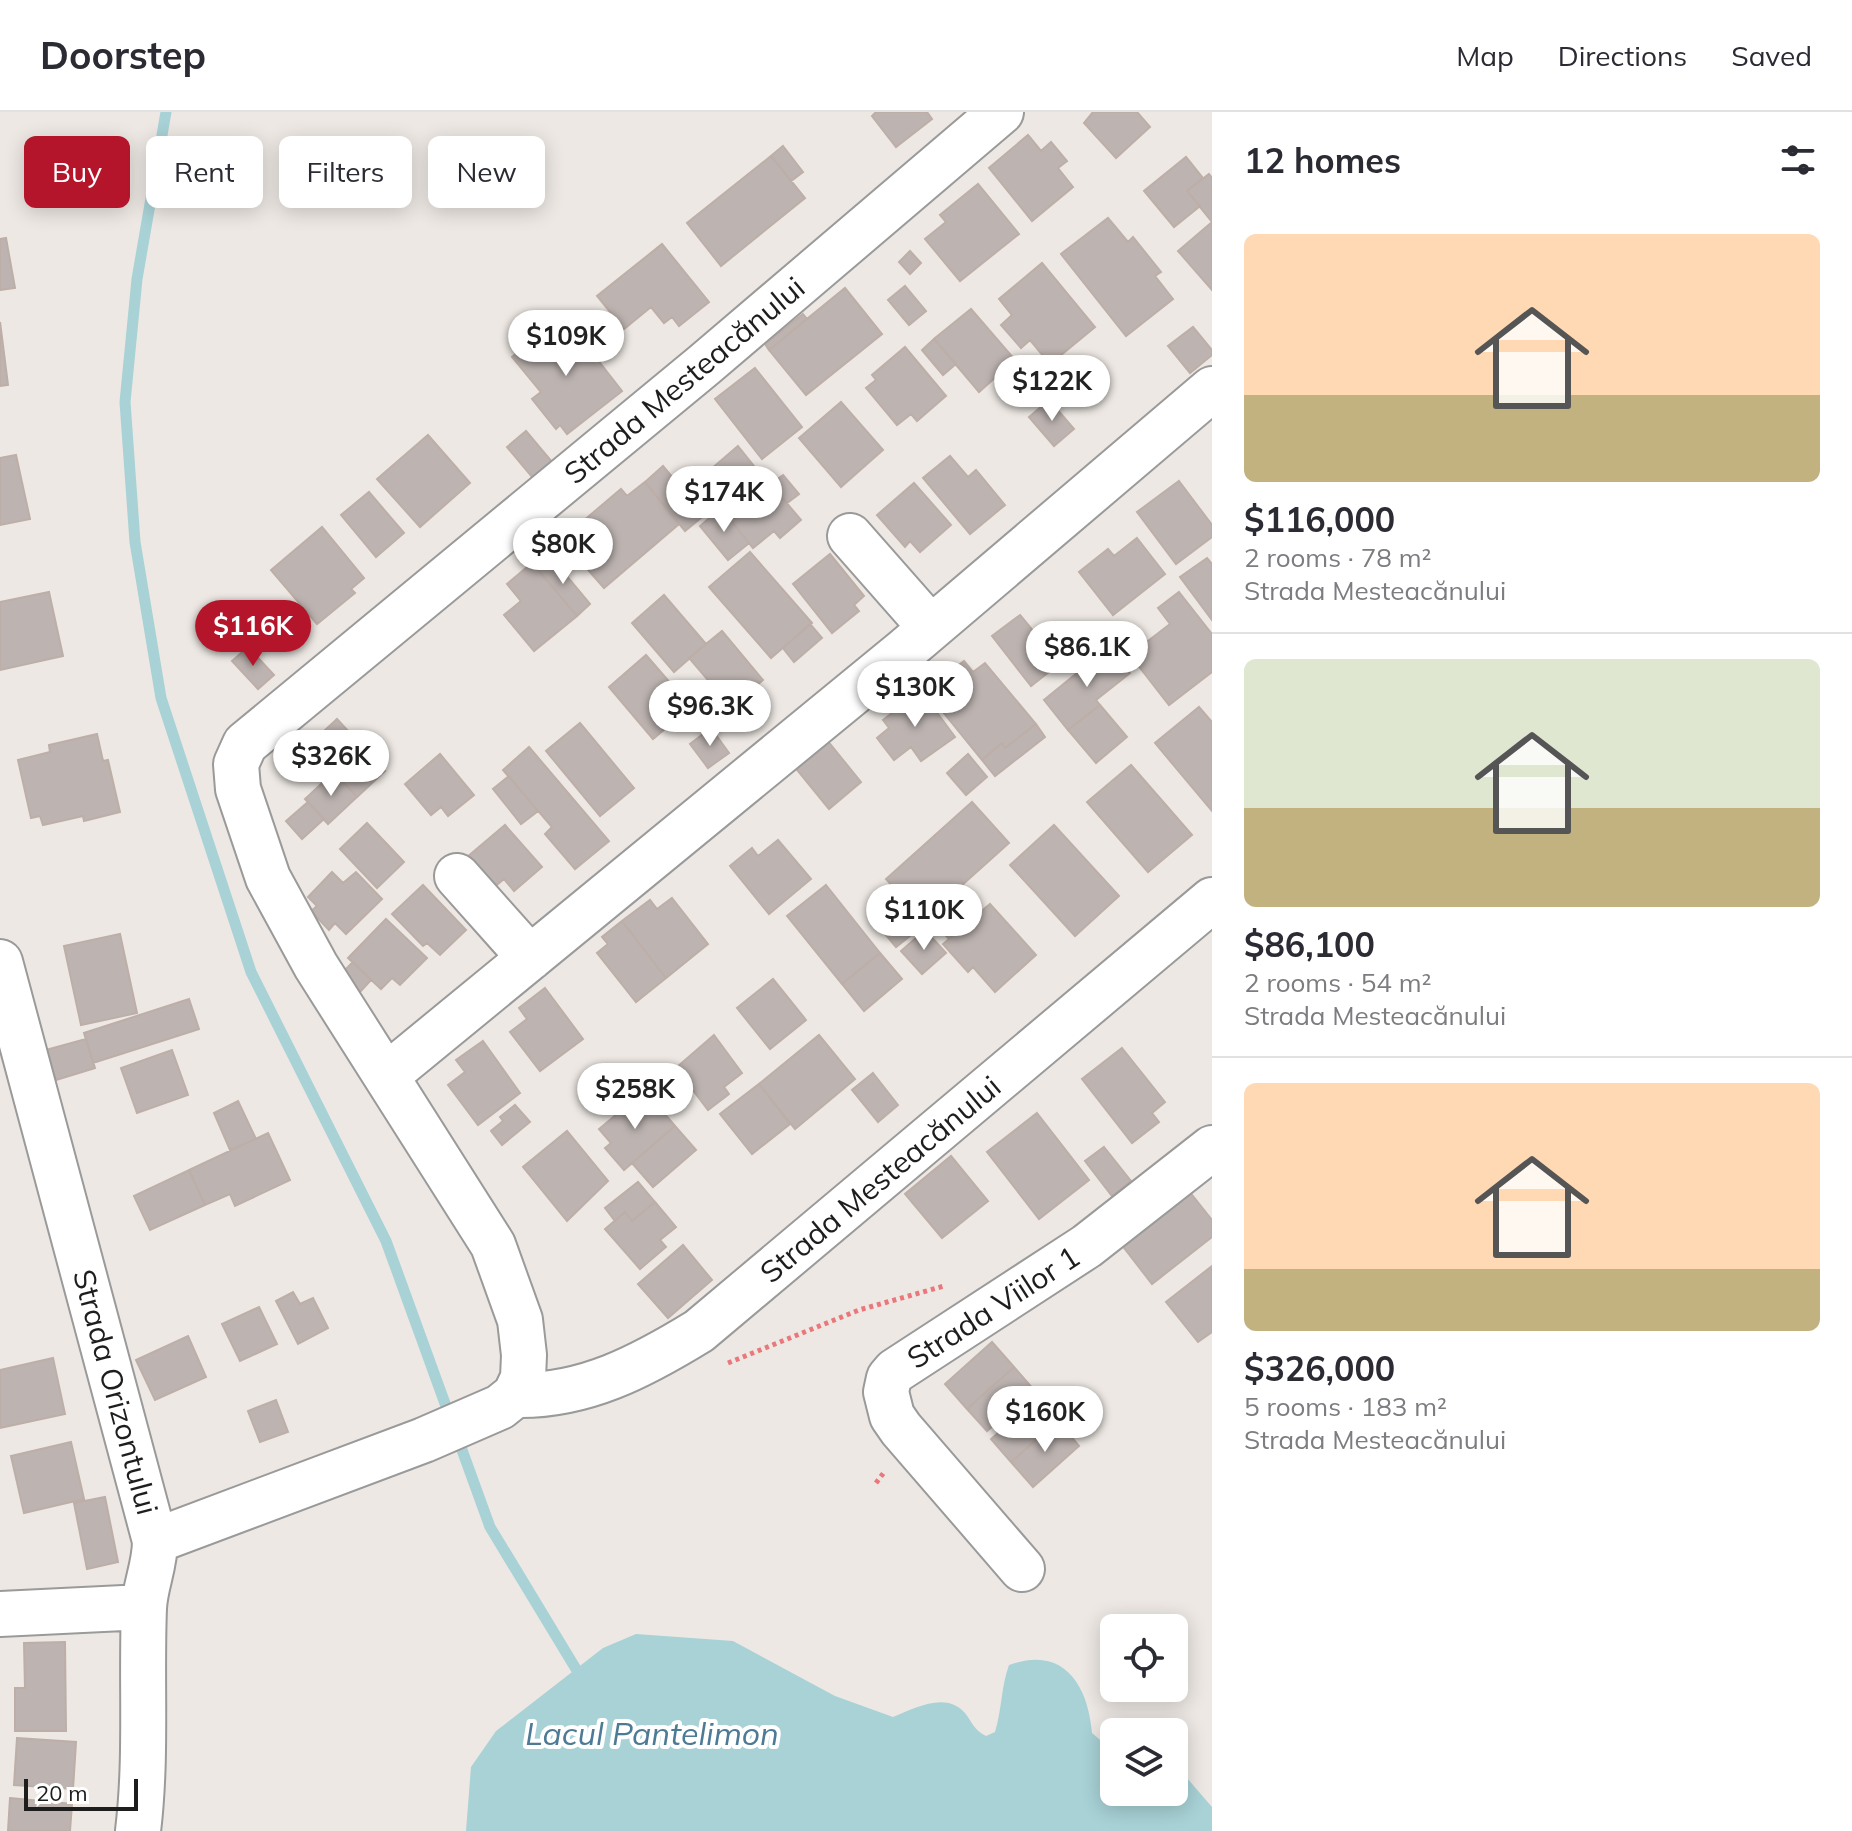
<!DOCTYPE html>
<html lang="en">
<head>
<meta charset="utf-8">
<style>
	:root { --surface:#fff; --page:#f7f7f7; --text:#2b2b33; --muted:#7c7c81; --line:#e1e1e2; --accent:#b4152b }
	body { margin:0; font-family:Mulish,sans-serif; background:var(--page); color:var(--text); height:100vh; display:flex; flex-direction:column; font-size:30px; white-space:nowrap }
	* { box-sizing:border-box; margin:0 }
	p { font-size:26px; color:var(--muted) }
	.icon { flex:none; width:44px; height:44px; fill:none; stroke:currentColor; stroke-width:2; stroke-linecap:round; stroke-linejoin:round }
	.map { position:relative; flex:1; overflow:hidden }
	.drawer { display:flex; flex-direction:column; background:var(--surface); width:640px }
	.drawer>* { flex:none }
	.top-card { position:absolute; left:24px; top:24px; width:760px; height:72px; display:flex; gap:16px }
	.tools { position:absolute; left:1100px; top:1502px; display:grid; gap:16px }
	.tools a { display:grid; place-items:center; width:88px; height:88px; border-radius:12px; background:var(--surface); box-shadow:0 4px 20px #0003; font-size:40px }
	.scale { position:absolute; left:24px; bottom:20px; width:114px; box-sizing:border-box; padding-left:8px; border:4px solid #1d1d1d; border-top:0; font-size:22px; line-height:28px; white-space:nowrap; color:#1d1d1d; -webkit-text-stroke:6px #fff; paint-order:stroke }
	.price { position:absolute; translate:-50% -68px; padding:0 18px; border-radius:28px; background:#fff; color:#222; font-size:26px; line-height:52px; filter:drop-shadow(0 2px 4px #0008) }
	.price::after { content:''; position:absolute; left:50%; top:48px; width:24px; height:18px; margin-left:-12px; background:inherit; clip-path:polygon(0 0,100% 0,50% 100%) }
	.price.active { background:var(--accent); color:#fff }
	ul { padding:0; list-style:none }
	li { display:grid; align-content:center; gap:16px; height:424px; padding:0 32px }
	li+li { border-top:2px solid var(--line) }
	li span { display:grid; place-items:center; height:248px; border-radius:12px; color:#555 }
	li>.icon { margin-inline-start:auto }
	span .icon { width:144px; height:144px; fill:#fffc; stroke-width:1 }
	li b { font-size:34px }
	h2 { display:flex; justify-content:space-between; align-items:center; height:96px; padding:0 32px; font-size:34px }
	.pill { padding:0 28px; border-radius:12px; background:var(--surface); box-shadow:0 4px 20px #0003; font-size:28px; line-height:72px }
	.pill.active { background:var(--accent); color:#fff }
	header { display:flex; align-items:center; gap:48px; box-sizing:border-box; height:112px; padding:0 40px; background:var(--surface); border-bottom:2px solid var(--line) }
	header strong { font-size:38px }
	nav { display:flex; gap:44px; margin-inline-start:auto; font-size:28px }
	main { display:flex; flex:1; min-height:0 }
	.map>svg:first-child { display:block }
</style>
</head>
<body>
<header>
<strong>Doorstep</strong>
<nav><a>Map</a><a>Directions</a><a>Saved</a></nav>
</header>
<main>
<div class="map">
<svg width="1212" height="1719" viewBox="0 0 1212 1719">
	<rect width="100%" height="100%" fill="#ede8e3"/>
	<path fill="#a8d2d6" d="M636 1522 733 1529 835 1584 893 1605C915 1596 946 1579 965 1601 972 1610 974 1618 986 1624L995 1620C1002 1597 1001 1575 1009 1553 1063 1533 1088 1572 1092 1621L1106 1633 1114 1634V1680H1174V1651L1212 1695V1719H466L471 1655 496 1619 603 1536Z"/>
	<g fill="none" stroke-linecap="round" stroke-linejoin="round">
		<path stroke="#a8d2d6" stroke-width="11" d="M166 0 137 167 125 290 135 430 161 586 251 860 386 1129 451 1308
			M457 1324 490 1415 576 1557"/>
	</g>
	<path fill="#bdb4b1" stroke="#bdaea7" stroke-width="2" d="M876 0H927L932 7 896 35 872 4Z
		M1093 0H1137L1150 15 1116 46 1084 11Z
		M1028 23 1041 39 1051 30 1067 49 1058 56 1073 75 1032 109 989 56Z
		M783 34 803 60 791 69 771 44Z
		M771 44 805 86 721 154 687 111Z
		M1186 45 1203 66 1187 79 1200 94 1174 115 1144 79Z
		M1209 62 1212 66V110L1187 79Z
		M978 72 1019 122 960 169 925 127 946 110 940 103Z
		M1108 106 1128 130 1133 125 1161 160 1155 164 1173 187 1126 224 1061 142Z
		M1212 110V178L1178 139Z
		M6 126 15 176 0 178V127Z
		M662 132 709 190 679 214 672 205 664 211 651 195 624 217 597 184Z
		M910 139 921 151 910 162 899 150Z
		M1042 151 1095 215 1050 252 1030 228 1021 236 1001 213 1012 203 999 187Z
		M905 174 926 199 909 213 888 188Z
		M845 176 882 222 806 283 769 238Z
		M971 197 1015 248 979 280 934 227Z
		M803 202 807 207 769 238 765 232Z
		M0 210 8 273 0 274Z
		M555 211 563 222 572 215 622 279 567 322 560 313 556 317 532 287 541 280 512 245Z
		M1193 215 1212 238V243L1190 261 1168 234Z
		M934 227 956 252 943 263 922 238Z
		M905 235 946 284 917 309 911 302 897 313 866 276 876 268 872 263Z
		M755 256 802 315 762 347 715 287Z
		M1049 288 1074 317 1054 334 1029 305Z
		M841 290 883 338 841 375 799 326Z
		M526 319 552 350 533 366 507 335Z
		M428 323 470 371 420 415 377 367Z
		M738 334 758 359 731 381 711 357Z
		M16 343 30 407 0 413V346Z
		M950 344 968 365 976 358 1005 393 970 422 923 366Z
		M663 354 687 383 714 361 731 381 685 419 645 370Z
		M763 363 801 408 780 426 774 419 753 436 721 396Z
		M783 363 799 382 787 391 772 371Z
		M1179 369 1212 413V425L1176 452 1137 400Z
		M645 370 679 412 604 476 568 435 583 422 576 415 621 377 627 384Z
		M914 371 951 413 920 440 910 429 905 435 877 403Z
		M369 380 404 421 376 445 341 403Z
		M721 396 749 431 728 448 700 414Z
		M550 407 569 430 555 442 535 418Z
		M322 415 364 466 351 477 355 481 317 512 271 458Z
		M1137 426 1165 462 1113 503 1079 460 1108 437 1114 444Z
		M750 440 812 511 771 546 709 475Z
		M830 442 864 484 854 493 859 499 832 521 793 472Z
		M550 444 590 492 577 504 536 455Z
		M1207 446 1212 452V508L1180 465Z
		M532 451 577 504 534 539 504 503 521 489 507 472Z
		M49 480 63 544 0 558V490Z
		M1179 480 1212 522V560L1169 593 1130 543 1170 512 1158 496Z
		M664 483 706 532 674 560 632 511Z
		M1020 503 1034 520 1039 516 1064 548 1031 574 992 524Z
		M810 512 822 526 794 550 783 536Z
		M1060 513 1079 537 1064 548 1046 524Z
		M722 519 763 568 731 595 689 546Z
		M248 535 274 563 258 577 232 549Z
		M1109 535 1130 561 1096 588 1100 593 1068 618 1044 588Z
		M646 543 691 595 653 627 609 575Z
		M964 549 973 560 985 551 1036 612 1005 636 1002 631 982 648 926 579Z
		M921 579 955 625 921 649 911 635 894 648 877 626 889 616 883 608Z
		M1100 593 1127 625 1096 651 1068 618Z
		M1199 595 1212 610V699L1155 631Z
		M337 607 385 659 357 685 309 633Z
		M580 611 634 676 600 704 546 639Z
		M1036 612 1045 625 995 664 982 648 1002 631 1005 636Z
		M711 616 729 641 708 656 690 632Z
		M97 622 103 649 108 648 120 700 84 709 83 704 43 713 40 704 31 706 18 648 50 640 49 633Z
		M826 627 861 670 829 697 793 653Z
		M529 635 609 729 575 757 545 722 552 715 503 658Z
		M440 642 474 683 448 704 441 695 431 703 405 672Z
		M968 642 987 665 966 683 947 661Z
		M1131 653 1192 723 1148 760 1087 690Z
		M334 660 357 685 328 712 305 687Z
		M509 664 538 699 521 712 493 677Z
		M308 690 324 707 302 727 286 709Z
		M972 690 1009 731 923 808 886 767Z
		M367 711 404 750 377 776 340 737Z
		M505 713 542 755 514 779 504 767 493 776 467 745Z
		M1054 713 1119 784 1075 824 1010 753Z
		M778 728 811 767 769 802 730 754 752 736 758 744Z
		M332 760 343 771 356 760 382 787 346 822 335 811 329 818 311 799 317 794 308 785Z
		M423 773 466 818 440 843 427 831 423 834 392 802Z
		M826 773 880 841 842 872 787 804Z
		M672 786 708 832 666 866 622 809 650 788 657 797Z
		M900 790 921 815 896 835 876 811Z
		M990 792 1036 843 995 880 973 855 968 860 943 832Z
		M954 794 968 810 949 827 935 811Z
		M386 807 427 846 400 873 392 866 381 877 348 846Z
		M622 809 666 866 636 890 597 841 608 832 602 825Z
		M925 818 946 841 922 862 901 839Z
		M120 822 137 901 81 913 64 834Z
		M880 841 902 867 864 899 842 872Z
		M353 850 371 868 359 881 341 862Z
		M773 867 806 908 770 937 737 896Z
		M545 876 583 927 540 959 510 920 527 907 519 896Z
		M189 887 199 917 93 951 84 921Z
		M714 923 742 961 724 975 729 982 708 998 676 956Z
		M819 923 855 967 795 1017 759 972Z
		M86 927 95 956 56 968 46 938Z
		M483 929 520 981 478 1013 448 973 465 960 456 948Z
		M1122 936 1165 990 1152 1001 1159 1010 1132 1031 1082 967Z
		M172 938 188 983 137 1001 121 956Z
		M873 961 898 993 878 1010 852 978Z
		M759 972 790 1012 752 1042 720 1002Z
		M636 986 643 994 652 987 675 1014 624 1058 605 1036 611 1031 599 1017Z
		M238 989 256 1027 230 1038 214 1001Z
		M515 993 530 1010 502 1033 491 1019 503 1009 500 1005Z
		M1037 1001 1089 1068 1039 1107 987 1040Z
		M675 1014 696 1038 653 1075 632 1051Z
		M567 1019 608 1069 567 1109 523 1055Z
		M268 1021 290 1068 235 1094 230 1082 205 1093 189 1058Z
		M1104 1035 1131 1069 1112 1084 1085 1049Z
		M951 1044 988 1089 942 1126 905 1082Z
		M189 1058 205 1093 150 1118 134 1084Z
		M638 1070 655 1090 632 1109 625 1100 615 1109 605 1096Z
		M1189 1079 1212 1108V1125L1152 1172 1121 1132Z
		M655 1090 676 1115 660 1128 666 1135 640 1157 605 1117 625 1100 632 1109Z
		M683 1133 712 1168 668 1206 638 1172Z
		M1212 1154V1220L1198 1230 1166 1190Z
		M293 1180 300 1192 313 1186 328 1216 298 1232 276 1189Z
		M259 1195 277 1232 240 1249 222 1212Z
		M188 1224 206 1265 155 1288 136 1248Z
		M992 1230 1014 1255 967 1297 945 1272Z
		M53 1246 65 1302 0 1316V1258Z
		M1014 1255 1034 1278 987 1319 967 1297Z
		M1038 1286 1058 1309 1011 1350 991 1327Z
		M276 1288 288 1320 260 1330 248 1299Z
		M1058 1309 1079 1334 1033 1375 1011 1350Z
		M71 1330 84 1387 24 1401 11 1344Z
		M105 1385 118 1450 87 1457 74 1391Z
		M65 1530 66 1619H15V1576H25L24 1531Z
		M17 1626 76 1630 73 1677 14 1673Z
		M10 1686 72 1692 70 1719H8Z"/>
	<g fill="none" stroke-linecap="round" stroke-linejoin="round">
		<g stroke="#9a9a9a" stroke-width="48">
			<path id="minor" d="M850 424 931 516
				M457 764 530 846
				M0 850 155 1429C155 1454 145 1473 144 1496 141 1570 147 1645 138 1719
				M386 964 904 539 1212 277
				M515 1283C584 1285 642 1254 699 1219L1212 788
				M155 1429 424 1328 500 1295 515 1283 523 1266 524 1243 520 1208 493 1133 316 854 268 766 238 677 236 652 245 632 704 253 1001 0
				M1022 1457 901 1317 892 1304 886 1280 889 1266 895 1259 1087 1134 1212 1036
				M0 1502 144 1495"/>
		</g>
		<path stroke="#ea777b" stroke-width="5" stroke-dasharray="4 4" stroke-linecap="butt" d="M728 1251 859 1198 944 1174
			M876 1371 885 1359"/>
		<use href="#minor" stroke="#fff" stroke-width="44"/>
	</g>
	<g text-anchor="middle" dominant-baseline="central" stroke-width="8" stroke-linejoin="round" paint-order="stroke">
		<g font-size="30" fill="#1d1d1d" stroke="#fff">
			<text transform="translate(684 268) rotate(-40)">Strada Mesteacănului</text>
			<text transform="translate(880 1067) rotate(-40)">Strada Mesteacănului</text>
			<text transform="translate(993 1195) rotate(-33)">Strada Viilor 1</text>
			<text transform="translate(116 1280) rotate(75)">Strada Orizontului</text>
		</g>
		<g font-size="32" font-style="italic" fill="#4d7a94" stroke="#fff">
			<text x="652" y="1621">Lacul Pantelimon</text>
		</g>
	</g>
</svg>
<div class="tools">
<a><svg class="icon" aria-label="locate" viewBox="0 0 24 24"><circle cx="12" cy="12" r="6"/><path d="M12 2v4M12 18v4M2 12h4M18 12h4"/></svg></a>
<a><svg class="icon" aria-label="layers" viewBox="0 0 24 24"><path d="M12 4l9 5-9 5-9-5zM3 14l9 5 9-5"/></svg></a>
</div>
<div class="scale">20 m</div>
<b class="price" style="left:566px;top:266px">$109K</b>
<b class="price" style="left:1052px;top:311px">$122K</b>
<b class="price" style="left:724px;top:422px">$174K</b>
<b class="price" style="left:563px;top:474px">$80K</b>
<b class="price active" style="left:253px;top:556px">$116K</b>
<b class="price" style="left:1087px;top:577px">$86.1K</b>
<b class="price" style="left:915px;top:617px">$130K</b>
<b class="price" style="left:710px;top:636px">$96.3K</b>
<b class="price" style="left:331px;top:686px">$326K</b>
<b class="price" style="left:924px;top:840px">$110K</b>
<b class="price" style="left:635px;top:1019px">$258K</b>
<b class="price" style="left:1045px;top:1342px">$160K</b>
<div class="top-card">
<a class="pill active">Buy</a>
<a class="pill">Rent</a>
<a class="pill">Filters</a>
<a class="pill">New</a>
</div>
</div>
<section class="drawer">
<h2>12 homes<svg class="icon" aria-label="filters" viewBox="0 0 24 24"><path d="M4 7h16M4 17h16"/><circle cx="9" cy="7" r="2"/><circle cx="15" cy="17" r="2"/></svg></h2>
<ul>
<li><span style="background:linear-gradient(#ffd9b3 65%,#c2b280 0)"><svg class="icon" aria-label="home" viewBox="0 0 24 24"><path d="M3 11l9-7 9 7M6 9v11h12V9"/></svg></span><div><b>$116,000</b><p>2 rooms · 78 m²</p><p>Strada Mesteacănului</p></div></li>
<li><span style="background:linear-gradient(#dfe7d0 60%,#c2b280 0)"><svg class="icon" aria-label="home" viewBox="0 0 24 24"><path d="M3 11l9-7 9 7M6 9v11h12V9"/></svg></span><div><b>$86,100</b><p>2 rooms · 54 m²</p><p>Strada Mesteacănului</p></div></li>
<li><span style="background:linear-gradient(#ffd9b3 75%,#c2b280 0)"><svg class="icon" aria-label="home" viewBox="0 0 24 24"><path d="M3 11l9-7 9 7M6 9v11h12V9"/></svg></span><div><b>$326,000</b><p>5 rooms · 183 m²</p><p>Strada Mesteacănului</p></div></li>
</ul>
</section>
</main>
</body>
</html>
